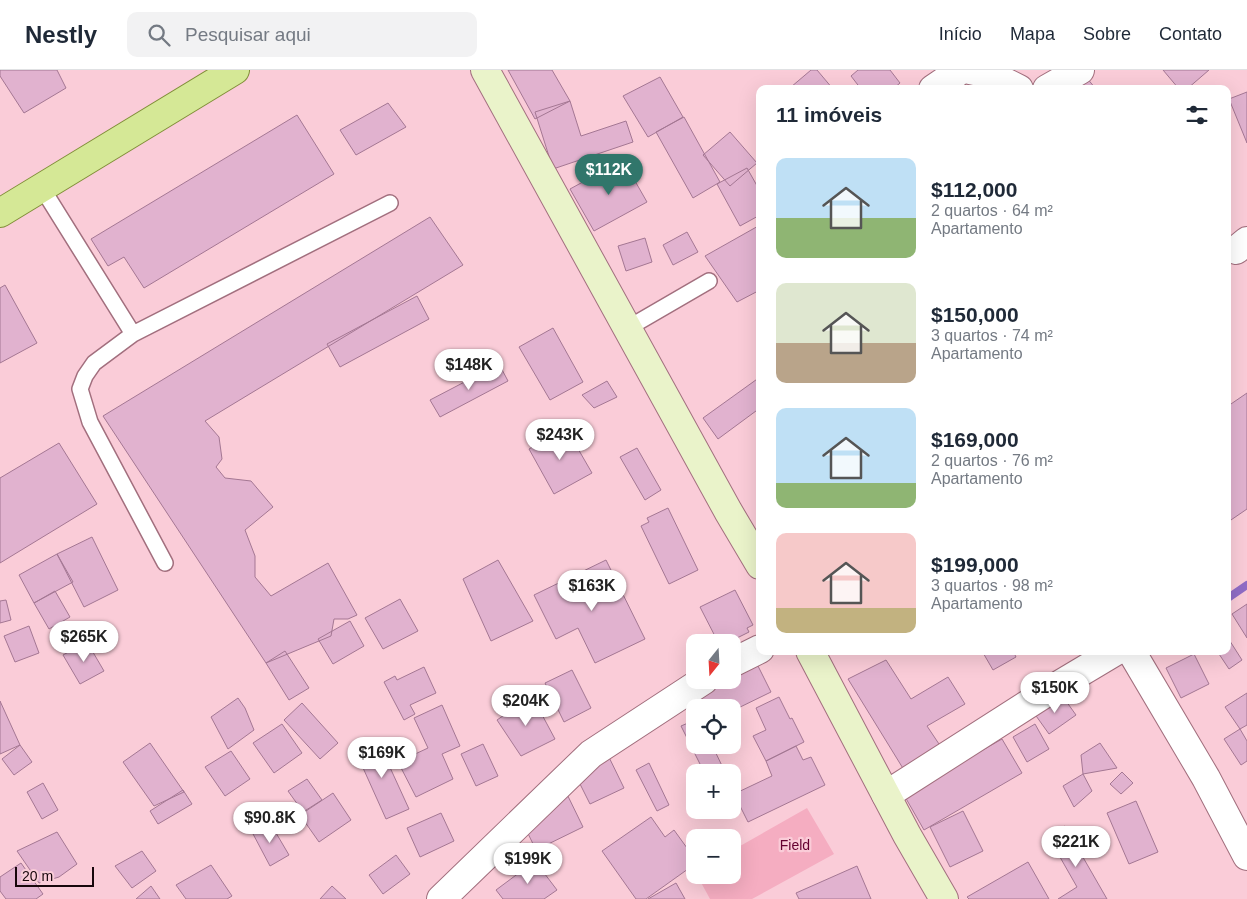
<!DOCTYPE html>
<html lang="pt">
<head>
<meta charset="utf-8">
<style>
	:root { --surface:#fff; --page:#f2f2f3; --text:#1f2937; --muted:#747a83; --line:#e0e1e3; --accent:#31766b }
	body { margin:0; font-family:Helvetica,sans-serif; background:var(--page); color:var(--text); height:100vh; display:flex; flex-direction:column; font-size:19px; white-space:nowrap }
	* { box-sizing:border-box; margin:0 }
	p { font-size:16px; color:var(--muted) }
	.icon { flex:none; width:28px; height:28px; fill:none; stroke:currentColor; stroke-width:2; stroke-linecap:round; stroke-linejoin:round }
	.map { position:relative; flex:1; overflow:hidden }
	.sheet { position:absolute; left:756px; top:15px; width:475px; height:570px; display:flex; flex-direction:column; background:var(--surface); border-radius:10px; box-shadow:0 5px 20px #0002 }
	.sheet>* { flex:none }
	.needle { width:32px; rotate:198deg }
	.buttons { position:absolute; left:686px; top:564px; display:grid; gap:10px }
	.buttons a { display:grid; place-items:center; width:55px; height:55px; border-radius:10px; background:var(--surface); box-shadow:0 5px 20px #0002; font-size:25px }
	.scale { position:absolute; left:15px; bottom:12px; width:79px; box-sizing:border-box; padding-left:5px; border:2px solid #17060b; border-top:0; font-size:14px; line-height:18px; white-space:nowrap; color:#17060b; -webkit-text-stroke:4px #faccd8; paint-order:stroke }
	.price { position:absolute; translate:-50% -42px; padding:0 11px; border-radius:18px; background:#fff; color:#222; font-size:16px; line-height:32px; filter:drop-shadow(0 1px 2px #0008) }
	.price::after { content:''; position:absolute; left:50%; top:30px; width:15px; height:11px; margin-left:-8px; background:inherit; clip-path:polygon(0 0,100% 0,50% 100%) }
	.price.on { background:var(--accent); color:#fff }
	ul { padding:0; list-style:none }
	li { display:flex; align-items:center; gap:15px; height:125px; padding:0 20px }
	li span { display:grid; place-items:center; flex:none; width:140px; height:100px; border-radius:10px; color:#555 }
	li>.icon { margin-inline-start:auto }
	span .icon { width:60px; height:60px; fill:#fffc; stroke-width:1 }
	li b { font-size:21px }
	h2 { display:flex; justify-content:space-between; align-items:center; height:60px; padding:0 20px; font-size:21px }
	header { display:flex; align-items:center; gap:30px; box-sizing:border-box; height:70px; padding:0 25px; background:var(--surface); border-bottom:1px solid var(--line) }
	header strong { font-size:24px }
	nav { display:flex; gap:28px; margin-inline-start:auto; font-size:18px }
	.search { width:350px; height:45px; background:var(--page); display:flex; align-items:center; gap:12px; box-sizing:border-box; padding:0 18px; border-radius:10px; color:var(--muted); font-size:19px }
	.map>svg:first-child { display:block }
</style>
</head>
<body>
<header>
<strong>Nestly</strong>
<div class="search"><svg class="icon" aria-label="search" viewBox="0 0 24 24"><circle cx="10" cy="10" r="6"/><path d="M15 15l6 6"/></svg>Pesquisar aqui</div>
<nav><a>Início</a><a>Mapa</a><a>Sobre</a><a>Contato</a></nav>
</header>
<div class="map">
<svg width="1247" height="829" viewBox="0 0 1247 829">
	<rect width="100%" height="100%" fill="#faccd8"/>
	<path fill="#f5adc1" d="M807 738 834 784 752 829H710L697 805H732L733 780Z"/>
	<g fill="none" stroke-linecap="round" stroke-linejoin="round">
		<path stroke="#906cc6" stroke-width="8" d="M1228 528 1247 515"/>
	</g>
	<path fill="#e1b2cf" stroke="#a47793" d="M0 0H57L66 18 24 43 0 6Z
		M508 0H552L570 31 535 49Z
		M811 0H817L833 19H792L791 17Z
		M858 0H890L900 13 893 19H861L851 6Z
		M1163 0H1209L1187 19H1179Z
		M660 7 683 47 648 67 623 26Z
		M1086 7 1096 19H1073Z
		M1247 22V73L1229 29Z
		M570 31 581 66 626 51 633 72 553 99 535 42Z
		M388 33 406 57 356 85 340 60Z
		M297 45 334 104 144 218 124 187 108 196 91 169Z
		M684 47 720 112 693 128 656 62Z
		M730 62 757 93 730 116 703 85Z
		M623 90 647 132 594 161 570 119Z
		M747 98 760 121V145L740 156 717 114Z
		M430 147 463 195 205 351 219 367 222 389 216 397 225 408 251 411 273 437 245 460 255 486V507L271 526 328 493 357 545 348 549H334L331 566 266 593 103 346Z
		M760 155V220L737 232 705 186Z
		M687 162 698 182 673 195 663 175Z
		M645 168 652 192 626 201 618 176Z
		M5 215 37 273 0 293V218Z
		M417 226 429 249 340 297 327 274Z
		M553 258 583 312 550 330 519 277Z
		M499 294 508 311 440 347 430 330Z
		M760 307V338L718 369 703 348Z
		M607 311 617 327 594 338 582 325Z
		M1247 323V439L1228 452V336Z
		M566 358 592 403 554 424 529 379Z
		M59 373 97 434 0 493V408Z
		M637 378 661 420 645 430 620 387Z
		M668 438 698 500 669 514 641 456 649 452 647 448Z
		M92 467 118 520 84 537 57 484Z
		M57 484 73 512 34 533 19 505Z
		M498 490 533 551 491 571 463 509Z
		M606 490 645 569 595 593 578 558 556 569 534 525Z
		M735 520 753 555 747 558 749 562 729 572H718L700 537Z
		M55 521 70 547 49 559 34 533Z
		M400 529 418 561 383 579 365 548Z
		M6 530 11 550 0 553V531Z
		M1247 534V568L1232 544Z
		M350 551 364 576 333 594 318 569Z
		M29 556 39 583 15 592 4 566Z
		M1228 568 1242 590 1229 599 1217 581H1228Z
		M87 572 104 601 80 614 63 585Z
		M285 581 309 618 289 630 266 593Z
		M982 581H1013L1016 587 993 600Z
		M752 584 771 622 732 641V638H706L693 612 698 610H732V594Z
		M1194 584 1209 614 1181 628 1166 598Z
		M886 590 911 629 948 607 965 634 927 656 941 677 904 700 848 609Z
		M424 597 436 623 410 635 415 644 404 650 384 612 395 606 397 610Z
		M572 600 591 638 564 652 545 613Z
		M1247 623V655L1240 659 1225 637Z
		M1061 624 1076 645 1049 664 1034 643Z
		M532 626 555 669 521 686 497 650Z
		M779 627 790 649 792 648 804 672 766 691 753 666 766 660 756 638Z
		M238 628 245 638 254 660 228 679 211 647Z
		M0 631 20 675 0 684Z
		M302 633 338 673 320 689 284 650Z
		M442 635 460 676 442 684 453 709 416 727 398 692 428 678 414 648Z
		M695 650V675H712L725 702H704L681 656Z
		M282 654 302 683 274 703 253 673Z
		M1035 654 1049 679 1027 692 1013 667Z
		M1240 659 1247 671V691L1241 695 1224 669Z
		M377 669 409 739 386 749 355 680Z
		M1002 669 1022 703 924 760 904 725Z
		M150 673 184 722 154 736 123 692Z
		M1100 673 1117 698 1083 704 1081 685Z
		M483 674 498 706 476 716 461 684Z
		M20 675 32 692 14 705 2 689Z
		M796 676 803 690 811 687 825 715 748 752 734 724 772 706 766 691Z
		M604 677 624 718 590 734 570 694Z
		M231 681 250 709 225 726 205 697Z
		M649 693 669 735 657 741 636 700Z
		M1122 702 1133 713 1121 724 1110 714Z
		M1083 704 1092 721 1074 737 1063 716Z
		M307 709 322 730 303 742 288 721Z
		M43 713 58 740 42 749 27 722Z
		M564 718 583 757 536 780 517 741Z
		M183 720 192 734 158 754 150 741Z
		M333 723 351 750 319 772 300 745Z
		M1136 731 1158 782 1129 794 1107 743Z
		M963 741 983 781 950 797 930 757Z
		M441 743 454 771 420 787 407 758Z
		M651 747 665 767 674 760 695 789V794L646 829H636L602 781Z
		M269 751 289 785 270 796 252 762Z
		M1065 756 1107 829H1058L1077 817 1048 766Z
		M57 762 77 794 59 807 39 813 17 781Z
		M142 781 156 801 132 818 115 796Z
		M396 785 410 804 383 824 369 805Z
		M535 791 557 820 544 829H503L496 820Z
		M1028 792 1049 829H969L967 827Z
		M21 793 43 824 36 829H6L0 821V807Z
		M211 795 232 826 227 829H186L176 815Z
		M857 796 871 829H799L796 823Z
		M676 813 685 829H648Z
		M151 816 160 829H136Z
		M332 816 346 829H320Z"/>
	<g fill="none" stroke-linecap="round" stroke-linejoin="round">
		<g stroke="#a26f7e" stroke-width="18">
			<path id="lane" d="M42 118 133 264 390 133
				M628 258 709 211
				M133 264 94 293 85 306 80 319 90 352 165 493"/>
		</g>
		<g stroke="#a26f7e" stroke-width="30">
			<path id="street" d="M970 0 989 4 1019 19
				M933 19 961 0
				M1047 19 1080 0
				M1236 180 1247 171
				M1131 581 1206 708 1247 786
				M732 593 760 579
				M886 725 1044 624 1116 581
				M441 829 591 684 704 610"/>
		</g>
		<g stroke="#a26f7e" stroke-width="30">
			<path id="secondary" d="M485 0 728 441 760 495
				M810 581 907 765 944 829"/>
		</g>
		<g stroke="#808e38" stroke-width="30">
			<path id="primary" d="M0 143 235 0"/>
		</g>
		<use href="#lane" stroke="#fff" stroke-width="15"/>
		<use href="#street" stroke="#fff" stroke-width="28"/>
		<use href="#secondary" stroke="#eaf3ca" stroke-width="28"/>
		<use href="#primary" stroke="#d5e896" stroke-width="28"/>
	</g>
	<g text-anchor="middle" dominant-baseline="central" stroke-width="4.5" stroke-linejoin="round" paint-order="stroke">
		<g font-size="14" fill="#650031" stroke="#faccd8">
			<text x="795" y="775">Field</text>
		</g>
	</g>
</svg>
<div class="buttons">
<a><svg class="needle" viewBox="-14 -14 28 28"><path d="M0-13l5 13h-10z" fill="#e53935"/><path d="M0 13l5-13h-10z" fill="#747a83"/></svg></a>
<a><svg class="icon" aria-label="locate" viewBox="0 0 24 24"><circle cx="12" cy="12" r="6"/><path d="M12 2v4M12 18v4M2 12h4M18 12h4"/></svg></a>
<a>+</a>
<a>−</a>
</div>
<div class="scale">20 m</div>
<b class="price on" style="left:609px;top:126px">$112K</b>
<b class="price" style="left:469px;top:321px">$148K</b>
<b class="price" style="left:560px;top:391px">$243K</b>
<b class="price" style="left:592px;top:542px">$163K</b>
<b class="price" style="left:84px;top:593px">$265K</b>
<b class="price" style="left:1055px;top:644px">$150K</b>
<b class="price" style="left:526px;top:657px">$204K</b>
<b class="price" style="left:382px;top:709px">$169K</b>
<b class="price" style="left:270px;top:774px">$90.8K</b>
<b class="price" style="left:1076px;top:798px">$221K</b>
<b class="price" style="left:528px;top:815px">$199K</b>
<section class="sheet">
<h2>11 imóveis<svg class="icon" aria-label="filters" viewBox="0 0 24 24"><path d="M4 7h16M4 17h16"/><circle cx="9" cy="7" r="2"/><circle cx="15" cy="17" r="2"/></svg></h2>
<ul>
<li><span style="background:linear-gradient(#bfe0f5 60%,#8fb573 0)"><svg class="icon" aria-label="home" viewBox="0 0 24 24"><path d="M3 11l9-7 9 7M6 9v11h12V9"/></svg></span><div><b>$112,000</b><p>2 quartos · 64 m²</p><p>Apartamento</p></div></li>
<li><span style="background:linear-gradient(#dfe7d0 60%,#b9a48a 0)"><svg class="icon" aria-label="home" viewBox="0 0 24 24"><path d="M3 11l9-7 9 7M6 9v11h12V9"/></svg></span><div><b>$150,000</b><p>3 quartos · 74 m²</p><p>Apartamento</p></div></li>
<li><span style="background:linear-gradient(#bfe0f5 75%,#8fb573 0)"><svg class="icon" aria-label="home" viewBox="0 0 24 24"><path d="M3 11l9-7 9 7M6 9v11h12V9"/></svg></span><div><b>$169,000</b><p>2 quartos · 76 m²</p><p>Apartamento</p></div></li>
<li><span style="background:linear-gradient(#f6c9c9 75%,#c2b280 0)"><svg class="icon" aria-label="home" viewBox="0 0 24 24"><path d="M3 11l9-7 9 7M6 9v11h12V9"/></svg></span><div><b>$199,000</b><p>3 quartos · 98 m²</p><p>Apartamento</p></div></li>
</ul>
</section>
</div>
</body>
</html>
